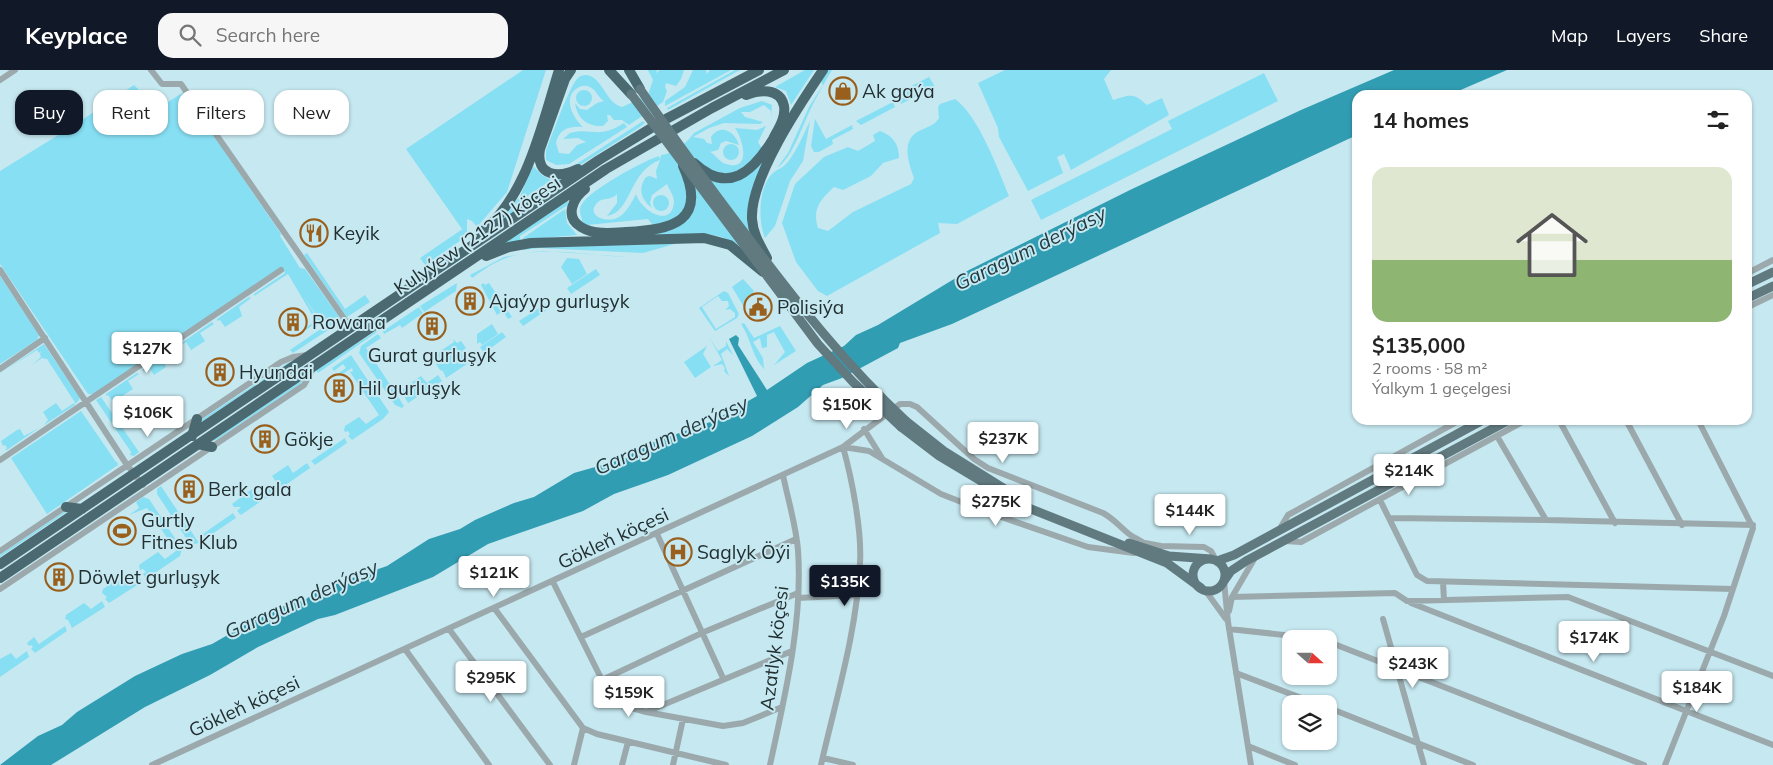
<!DOCTYPE html>
<html lang="en">
<head>
<meta charset="utf-8">
<style>
	:root { --surface:#fff; --page:#f6f6f6; --text:#222; --muted:#767676; --accent:#111827 }
	body { margin:0; font-family:Mulish,sans-serif; background:var(--page); color:var(--text); height:100vh; display:flex; flex-direction:column; font-size:19px; white-space:nowrap }
	* { box-sizing:border-box; margin:0 }
	p { font-size:16px; color:var(--muted) }
	.icon { flex:none; width:28px; height:28px; fill:none; stroke:currentColor; stroke-width:2; stroke-linecap:round; stroke-linejoin:round }
	.map { position:relative; flex:1; overflow:hidden }
	.sheet { position:absolute; left:1352px; top:20px; width:400px; height:335px; display:flex; flex-direction:column; background:var(--surface); border-radius:15px; box-shadow:0 1px 4px #0004 }
	.sheet>* { flex:none }
	.banner { position:absolute; left:15px; top:20px; width:475px; height:45px; display:flex; gap:10px }
	.needle { width:32px; rotate:111deg }
	.fabs { position:absolute; left:1282px; top:560px; display:grid; gap:10px }
	.fabs a { display:grid; place-items:center; width:55px; height:55px; border-radius:10px; background:var(--surface); box-shadow:0 1px 4px #0004; font-size:25px }
	.price { position:absolute; translate:-50% -42px; padding:0 11px; border-radius:5px; background:#fff; color:#222; font-size:16px; line-height:32px; filter:drop-shadow(0 1px 2px #0008) }
	.price::after { content:''; position:absolute; left:50%; top:30px; width:15px; height:11px; margin-left:-8px; background:inherit; clip-path:polygon(0 0,100% 0,50% 100%) }
	.price.active { background:var(--accent); color:#fff }
	ul { padding:0; list-style:none }
	li { display:grid; align-content:center; gap:10px; height:265px; padding:0 20px }
	li span { display:grid; place-items:center; height:155px; border-radius:15px; color:#555 }
	li>.icon { margin-inline-start:auto }
	span .icon { width:90px; height:90px; fill:#fffc; stroke-width:1 }
	li b { font-size:21px }
	h2 { display:flex; justify-content:space-between; align-items:center; height:60px; padding:0 20px; font-size:21px }
	.tag { padding:0 18px; border-radius:15px; background:var(--surface); box-shadow:0 1px 4px #0004; font-size:18px; line-height:45px }
	.tag.active { background:var(--accent); color:#fff }
	header { display:flex; align-items:center; gap:30px; box-sizing:border-box; height:70px; padding:0 25px; background:var(--accent); color:#fff }
	header strong { font-size:24px }
	nav { display:flex; gap:28px; margin-inline-start:auto; font-size:18px }
	.search { width:350px; height:45px; background:var(--page); display:flex; align-items:center; gap:12px; box-sizing:border-box; padding:0 18px; border-radius:15px; color:var(--muted); font-size:19px }
	.map>svg:first-child { display:block }
</style>
</head>
<body>
<header>
<strong>Keyplace</strong>
<div class="search"><svg class="icon" aria-label="search" viewBox="0 0 24 24"><circle cx="10" cy="10" r="6"/><path d="M15 15l6 6"/></svg>Search here</div>
<nav><a>Map</a><a>Layers</a><a>Share</a></nav>
</header>
<div class="map">
<svg width="1773" height="695" viewBox="0 0 1773 695">
	<rect width="100%" height="100%" fill="#c6e8f0"/>
	<path fill="#87dff3" fill-rule="evenodd" d="M523 0H546L507 122 477 157 472 151 467 149V166L425 195 420 188 464 158 462 159 406 79Z
		M648 0H657L656 3 660 0H684L681 9 676 16 666 13 665 17 667 21 663 32 629 55 622 50H614L610 45H607L608 51 603 56C588 57 577 49 575 33L580 39 587 40 597 33 604 31C598 28 596 18 587 16 583 15 580 16 576 19 563 29 573 48 583 57 569 56 559 59 556 73L559 83 569 84 577 75 586 72 578 68 563 69 570 63C593 57 597 70 624 53L627 57 569 94 556 95 546 90V80C552 66 569 16 578 8 585 2 593 6 598 12 606 21 610 34 622 37L648 25 653 10Z
		M693 0H706L707 4 710 0H731L665 36V31L685 17Z
		M735 0H740L668 40 667 38Z
		M805 0H814L791 35 786 21 775 17Z
		M825 0H832C825 11 819 23 813 34 804 51 793 88 777 98L788 83 809 37 823 15 819 9Z
		M925 0 935 17 901 34 898 29 902 27 900 22 929 7Z
		M1005 0H1111L1104 9 1113 30C1130 25 1133 22 1147 35L1162 28 1169 45 1071 100 1064 84 1057 87 1063 103 1028 121 999 67 998 58 978 13Z
		M1264 3 1278 31 1041 150 1031 130 1172 59 1168 51Z
		M134 15 148 29 154 25 163 35 184 22 281 164 280 166 300 198 305 199 342 251 293 283 290 280 322 258 317 252 306 260 305 258 316 251 315 248 317 246 303 226 316 246 314 248 288 204 254 226V224L285 203 281 197 93 324H88L0 194V101L73 56Z
		M576 28a8 8 0 1 1 16 0a8 8 0 1 1-16 0Z
		M955 29C978 45 998 99 1009 126L957 154 938 153 940 163 827 226 818 221 796 192 782 153 795 114 824 87 848 77 858 81 875 71 873 65 880 61C893 66 899 74 899 88L883 93 871 106 843 120 834 117C820 130 812 139 818 158L828 161 853 142 911 114 914 108C908 92 901 70 919 61 928 56 933 57 939 48L938 37 940 34Z
		M762 31 772 35 771 48V41L764 35 750 42H741L745 47 763 52 760 54 724 53 709 58 693 67 704 69 707 73 712 74 711 67C720 53 735 61 739 75L726 71 721 73 718 80 710 82C716 85 719 92 726 94 752 102 743 69 735 58L757 60 766 56 758 72 761 77 769 82 751 165 738 175 722 167 702 163 690 172 678 173 643 183 539 178 523 180V177L654 173 652 154 648 149 587 155 583 153C581 146 578 140 582 134 590 120 643 91 659 86L660 90 661 85C673 84 687 73 694 63L740 38ZM660 90 656 101 657 109 650 106 646 107C637 119 642 131 652 138L650 133 652 125 667 114C669 120 674 125 674 132 672 159 641 141 636 124 632 132 626 144 617 148 607 153 585 146 597 133 602 127 611 131 617 124V133L607 146C632 142 628 102 660 90Z
		M893 32 895 37 861 55 856 51Z
		M815 49 826 69 852 55 853 59 832 70 833 74 819 82H814L811 76Z
		M643 51 645 53 637 59 577 97 563 100 575 95Z
		M810 51 803 91 790 111 775 156 765 168C758 152 758 118 772 104 780 97 784 99 792 86 799 76 804 63 810 51Z
		M723 82a8 8 0 1 1 16 0a8 8 0 1 1-16 0Z
		M533 96 542 105 551 110 525 128 520 126Z
		M567 107 497 154 511 139 518 128 526 132 553 113 555 109Z
		M653 133a8 8 0 1 1 16 0a8 8 0 1 1-16 0Z
		M568 130V135L520 166V172L500 175Z
		M565 139 567 153 577 165 523 170V168Z
		M533 182 544 181 628 187C585 186 534 172 495 193 487 197 479 203 472 208L470 205 504 187Z
		M307 183 345 239 365 225 370 232 347 247 304 185Z
		M567 188 579 189 587 204 572 214 561 197Z
		M596 199 600 205 571 224 567 218Z
		M0 206 39 265 37 270 0 294Z
		M743 209 754 221 749 227 751 233 744 237 732 217Z
		M457 213 456 221 424 242 420 236Z
		M483 213 485 215 489 213 512 247 508 249 503 241 497 245 481 215Z
		M724 221 728 223 739 244 737 248 715 261 699 238ZM718 226 722 231H728L729 236 725 240 730 239 735 243V247L716 259 702 237Z
		M249 227 251 228 239 237 242 246 225 257 220 250 217 251V249Z
		M548 232 551 237 523 256 519 251Z
		M419 237 423 243 402 258 400 255 384 264 383 261Z
		M212 252 214 254 200 263 205 271 191 280 186 272 180 276V274Z
		M744 253 754 268 780 256 796 281 774 295 785 282 774 262 767 265V277L762 278 760 268 753 272 763 288 764 299C751 285 751 268 741 254Z
		M492 254 498 264 482 275 480 272 477 274V264Z
		M376 261 377 262 318 303 316 300Z
		M502 262 506 267 484 283 480 277Z
		M378 264 381 268 366 278 404 336 402 338 395 335 359 283 361 276Z
		M709 267 718 281 726 276V271L733 285 727 279 721 284 729 306 724 301 725 298 722 294 713 296 722 290Z
		M453 269 457 273 461 271 466 278 461 282 465 287 475 280 479 286 446 308 443 301 440 300 430 285 433 286 454 272Z
		M44 274 80 328 76 334 47 289 42 288 32 295 41 287 40 284 41 281 39 283 37 280 5 300Z
		M707 276 703 284 711 297 695 308 684 292Z
		M174 277 176 279 162 288 166 297 154 305 149 297 143 301V299Z
		M351 285 389 342 383 349 352 370 348 366 350 364 348 361 345 362 344 360 345 356 359 347 366 354 379 345 350 302 353 301 352 298 338 307 336 305 346 298 343 294 334 301 332 298Z
		M291 291 288 294 198 354 199 351Z
		M137 303 139 304 128 311 133 319 113 332 108 325 106 326V324Z
		M438 305 442 311 408 333 405 328 406 326 400 321 421 306 427 313Z
		M305 308 300 314 216 370 210 371Z
		M101 327 139 382 134 386 130 385 131 382 96 330Z
		M56 333 62 341 74 333 75 335 44 355 48 350 43 342Z
		M81 341 116 392H117L118 395 47 444 11 388Z
		M39 358 7 380H5L7 378 5 375 3 376 1 371 17 360 20 359 24 366Z
		M345 368 347 373 315 395 311 391Z
		M307 393 310 398 277 421 274 416 277 413 272 406 288 395 293 403Z
		M161 416 199 473 194 474 188 471 157 424V419Z
		M270 418 273 423 241 445 237 441 241 437H234L232 434 252 419 259 426Z
		M143 427 149 429 182 479 180 486 146 509 143 504 146 502 143 499 140 500 139 495 158 482 165 489 176 481 147 438 129 445 139 438 136 432Z
		M68 441 0 487V485L64 442Z
		M233 443 236 448 203 470 200 466Z
		M139 506 142 512 109 533 105 529 107 527 102 523 103 519 121 507 128 514Z
		M102 531 105 537 72 558 68 550 65 549 66 545 84 533 91 539Z
		M65 556 67 561 35 583 31 579 33 577 31 575 29 576 27 573 34 567 39 574Z
		M27 581 29 587 0 607V589L11 583 16 589Z"/>
	<path fill="#319db3" d="M1394 0H1507L1449 25H1358L1357 65 952 254 900 273 898 278 842 308 823 315 798 337 752 366 668 405 614 424 583 441 488 474 433 507 335 545 318 549 258 577 210 605 145 637 51 695H0L38 666 62 655 77 642 135 606 182 584 212 574 273 539 305 530 318 520 387 496 429 469 460 459 475 450 514 433 534 427 574 403 627 388 640 377 713 351 757 326 729 269 736 265 739 268 738 275 767 320 807 293 844 276 856 265 878 255 969 200 1132 119 1301 40Z"/>
	<g fill="none" stroke-linecap="round" stroke-linejoin="round">
		<path stroke="#9ba9ac" stroke-width="6" d="M151 0 162 14H181L350 257
			M0 10 15 0
			M0 200 127 395 143 415
			M1748 203 1773 190
			M1748 237 1773 225
			M0 299 45 268
			M1559 350 1615 453
			M1626 350 1682 455
			M864 359 882 388
			M1497 366 1546 450 1753 455
			M843 377 900 334H910L917 337 974 389 988 398 1103 443C1113 448 1120 457 1129 464 1137 470 1144 471 1150 479
			M0 390 281 200
			M1380 430 1417 505 1427 511 1733 519
			M1389 448 1546 450
			M1279 460 1288 445 1460 350
			M657 464 723 608
			M1285 471 1301 472 1526 350
			M1145 473 1161 476 1204 477 1211 481 1216 490
			M0 481 281 292 293 287 307 285
			M1224 511 1228 552 1251 695
			M553 512 602 610 618 634 646 642 723 656 743 653 782 637
			M1443 512 1444 530
			M0 519 304 315 314 297
			M1205 520 1226 549
			M1232 527 1395 523 1407 531 1568 527 1773 606
			M798 528 857 525
			M1411 533 1773 675
			M495 539 583 658 597 664 726 695
			M1229 541 1232 527 1256 486
			M1383 549 1424 695
			M449 559 550 695
			M1229 559 1322 569
			M581 567 796 469
			M1329 572 1644 695
			M405 579 489 695
			M1236 603 1317 634
			M602 610 704 562 798 523
			M1329 638 1473 695
			M646 642 792 581
			M1248 676 1295 695
			M823 688 853 695
			M152 695 843 377 869 381 941 424 987 442 1088 477 1134 483
			M574 695 583 658
			M622 695 628 672
			M673 695 683 649
			M770 695C785 625 803 552 798 480 796 455 788 430 783 405
			M821 695C836 629 857 561 860 493 862 461 852 409 843 377
			M1665 695 1724 546 1753 458 1698 350"/>
		<path stroke="#607a80" stroke-width="9" d="M1748 214 1773 202
			M1748 228 1773 216
			M906 351 944 381 1013 424
			M901 357 939 386 1021 435 1167 493 1201 518
			M1129 473 1169 486 1211 489
			M1193 505a16 16 0 1 1 32 0a16 16 0 1 1-32 0Z
			M1217 491 1234 485 1483 350
			M1224 511 1231 501 1246 491 1509 350"/>
		<path stroke="#4b6970" stroke-width="10" d="M571 0 565 9 540 79C535 107 559 108 578 99
			M609 0 631 24
			M629 0 640 19
			M694 93C728 125 753 102 773 69 778 59 786 48 784 36 780 17 759 20 746 25
			M585 119C573 128 564 147 581 157 594 165 612 163 626 162 673 160 708 151 683 96
			M481 163C527 127 542 54 559 0
			M486 186 509 177 531 173 704 168 730 175 763 202
			M767 188C760 175 753 164 752 149 750 108 800 34 823 0
			M192 366 197 349
			M198 374 212 377
			M66 437 82 439
			M0 494 599 90 666 49 759 0
			M0 508 606 99 712 38 784 0"/>
		<path stroke="#607a80" stroke-width="9" d="M640 19C675 70 712 120 750 170 798 234 847 296 906 351
			M631 24 818 274 853 312 901 357"/>
	</g>
	<defs>
		<g id="shop-ring" transform="scale(1.4375)"><circle r="9.5" fill="#c6e8f0" stroke="#995f1d" stroke-width="1.5"/><path d="M-5-2.5h2.3a2.7 3.5 0 0 1 5.4 0H5L5.5 6h-11ZM-1.5-2.5h3a1.5 2.3 0 0 0-3 0Z" fill="#995f1d"/></g>
		<g id="restaurant-ring" transform="scale(1.4375)"><circle r="9.5" fill="#c6e8f0" stroke="#995f1d" stroke-width="1.5"/><path d="M-5-6h1v4h1v-4h1v4h1v-4h1v5L-1.5 .5V6h-2V.5L-5-1ZM5-6V6H3V1.5H1.5Q1.5-4 5-6Z" fill="#995f1d"/></g>
		<g id="building-ring" transform="scale(1.4375)"><circle r="9.5" fill="#c6e8f0" stroke="#995f1d" stroke-width="1.5"/><path d="M-4-6H4V6H1V3H-1V6H-4ZM-2.5-4.3h1.7v1.8h-1.7ZM.8-4.3h1.7v1.8H.8ZM-2.5-1h1.7V.8h-1.7ZM.8-1h1.7V.8H.8Z" fill="#995f1d"/></g>
		<g id="civic-ring" transform="scale(1.4375)"><circle r="9.5" fill="#c6e8f0" stroke="#995f1d" stroke-width="1.5"/><path d="M-.6-6.5H3V-4.5H.6V-3L4-1V1h2V6H-6V1h2V-1L-.6-3ZM-1.2 2.5V6h2.4V2.5Z" fill="#995f1d"/></g>
		<g id="stadium-ring" transform="scale(1.4375)"><circle r="9.5" fill="#c6e8f0" stroke="#995f1d" stroke-width="1.5"/><path d="M0-5a6.5 5 0 1 0 0 10a6.5 5 0 1 0 0-10ZM-3.5-1.8h7v3.6h-7Z" fill="#995f1d"/></g>
		<g id="hospital-ring" transform="scale(1.4375)"><circle r="9.5" fill="#c6e8f0" stroke="#995f1d" stroke-width="1.5"/><path d="M-5-5h3v3.5h4V-5h3V5h-3V1.5h-4V5h-3Z" fill="#995f1d"/></g>
	</defs>
	<g fill-rule="evenodd">
		<use href="#shop-ring" x="843" y="21"/>
		<use href="#restaurant-ring" x="314" y="163"/>
		<use href="#building-ring" x="470" y="231"/>
		<use href="#civic-ring" x="758" y="237"/>
		<use href="#building-ring" x="293" y="252"/>
		<use href="#building-ring" x="432" y="256"/>
		<use href="#building-ring" x="220" y="302"/>
		<use href="#building-ring" x="339" y="318"/>
		<use href="#building-ring" x="265" y="369"/>
		<use href="#building-ring" x="189" y="419"/>
		<use href="#stadium-ring" x="122" y="461"/>
		<use href="#hospital-ring" x="678" y="482"/>
		<use href="#building-ring" x="59" y="507"/>
	</g>
	<g text-anchor="middle" dominant-baseline="central" stroke-width="4" stroke-linejoin="round" paint-order="stroke">
		<g font-size="19" fill="#222f32" stroke="#c6e8f0" text-anchor="start">
			<text x="862" y="21">Ak gaýa</text>
			<text x="333" y="163">Keyik</text>
			<text x="489" y="231">Ajaýyp gurluşyk</text>
			<text x="777" y="237">Polisiýa</text>
			<text x="312" y="252">Rowana</text>
			<text x="432" y="285" text-anchor="middle">Gurat gurluşyk</text>
			<text x="239" y="302">Hyundai</text>
			<text x="358" y="318">Hil gurluşyk</text>
			<text x="284" y="369">Gökje</text>
			<text x="208" y="419">Berk gala</text>
			<text x="141" y="450">Gurtly<tspan x="141" dy="22">Fitnes Klub</tspan></text>
			<text x="697" y="482">Saglyk Öýi</text>
			<text x="78" y="507">Döwlet gurluşyk</text>
		</g>
		<g font-size="19" fill="#222f32" stroke="#c6e8f0">
			<text transform="translate(477 165) rotate(-34)">Kulyýew (2127) köçesi</text>
			<text transform="translate(613 468) rotate(-25)">Gökleň köçesi</text>
			<text transform="translate(774 578) rotate(-83)">Azatlyk köçesi</text>
			<text transform="translate(244 636) rotate(-25)">Gökleň köçesi</text>
		</g>
		<g font-size="20" font-style="italic" fill="#233a40" stroke="#c6e8f0">
			<text transform="translate(1030 178) rotate(-26)">Garagum derýasy</text>
			<text transform="translate(671 365) rotate(-24)">Garagum derýasy</text>
			<text transform="translate(301 529) rotate(-24)">Garagum derýasy</text>
		</g>
	</g>
</svg>
<div class="fabs">
<a><svg class="needle" viewBox="-14 -14 28 28"><path d="M0-13l5 13h-10z" fill="#e53935"/><path d="M0 13l5-13h-10z" fill="#767676"/></svg></a>
<a><svg class="icon" aria-label="layers" viewBox="0 0 24 24"><path d="M12 4l9 5-9 5-9-5zM3 14l9 5 9-5"/></svg></a>
</div>
<b class="price" style="left:147px;top:304px">$127K</b>
<b class="price" style="left:847px;top:360px">$150K</b>
<b class="price" style="left:148px;top:368px">$106K</b>
<b class="price" style="left:1003px;top:394px">$237K</b>
<b class="price" style="left:1409px;top:426px">$214K</b>
<b class="price" style="left:996px;top:457px">$275K</b>
<b class="price" style="left:1190px;top:466px">$144K</b>
<b class="price" style="left:494px;top:528px">$121K</b>
<b class="price active" style="left:845px;top:537px">$135K</b>
<b class="price" style="left:1594px;top:593px">$174K</b>
<b class="price" style="left:1413px;top:619px">$243K</b>
<b class="price" style="left:491px;top:633px">$295K</b>
<b class="price" style="left:1697px;top:643px">$184K</b>
<b class="price" style="left:629px;top:648px">$159K</b>
<div class="banner">
<a class="tag active">Buy</a>
<a class="tag">Rent</a>
<a class="tag">Filters</a>
<a class="tag">New</a>
</div>
<section class="sheet">
<h2>14 homes<svg class="icon" aria-label="filters" viewBox="0 0 24 24"><path d="M4 7h16M4 17h16"/><circle cx="9" cy="7" r="2"/><circle cx="15" cy="17" r="2"/></svg></h2>
<ul>
<li><span style="background:linear-gradient(#dfe7d0 60%,#8fb573 0)"><svg class="icon" aria-label="home" viewBox="0 0 24 24"><path d="M3 11l9-7 9 7M6 9v11h12V9"/></svg></span><div><b>$135,000</b><p>2 rooms · 58 m²</p><p>Ýalkym 1 geçelgesi</p></div></li>
</ul>
</section>
</div>
</body>
</html>
